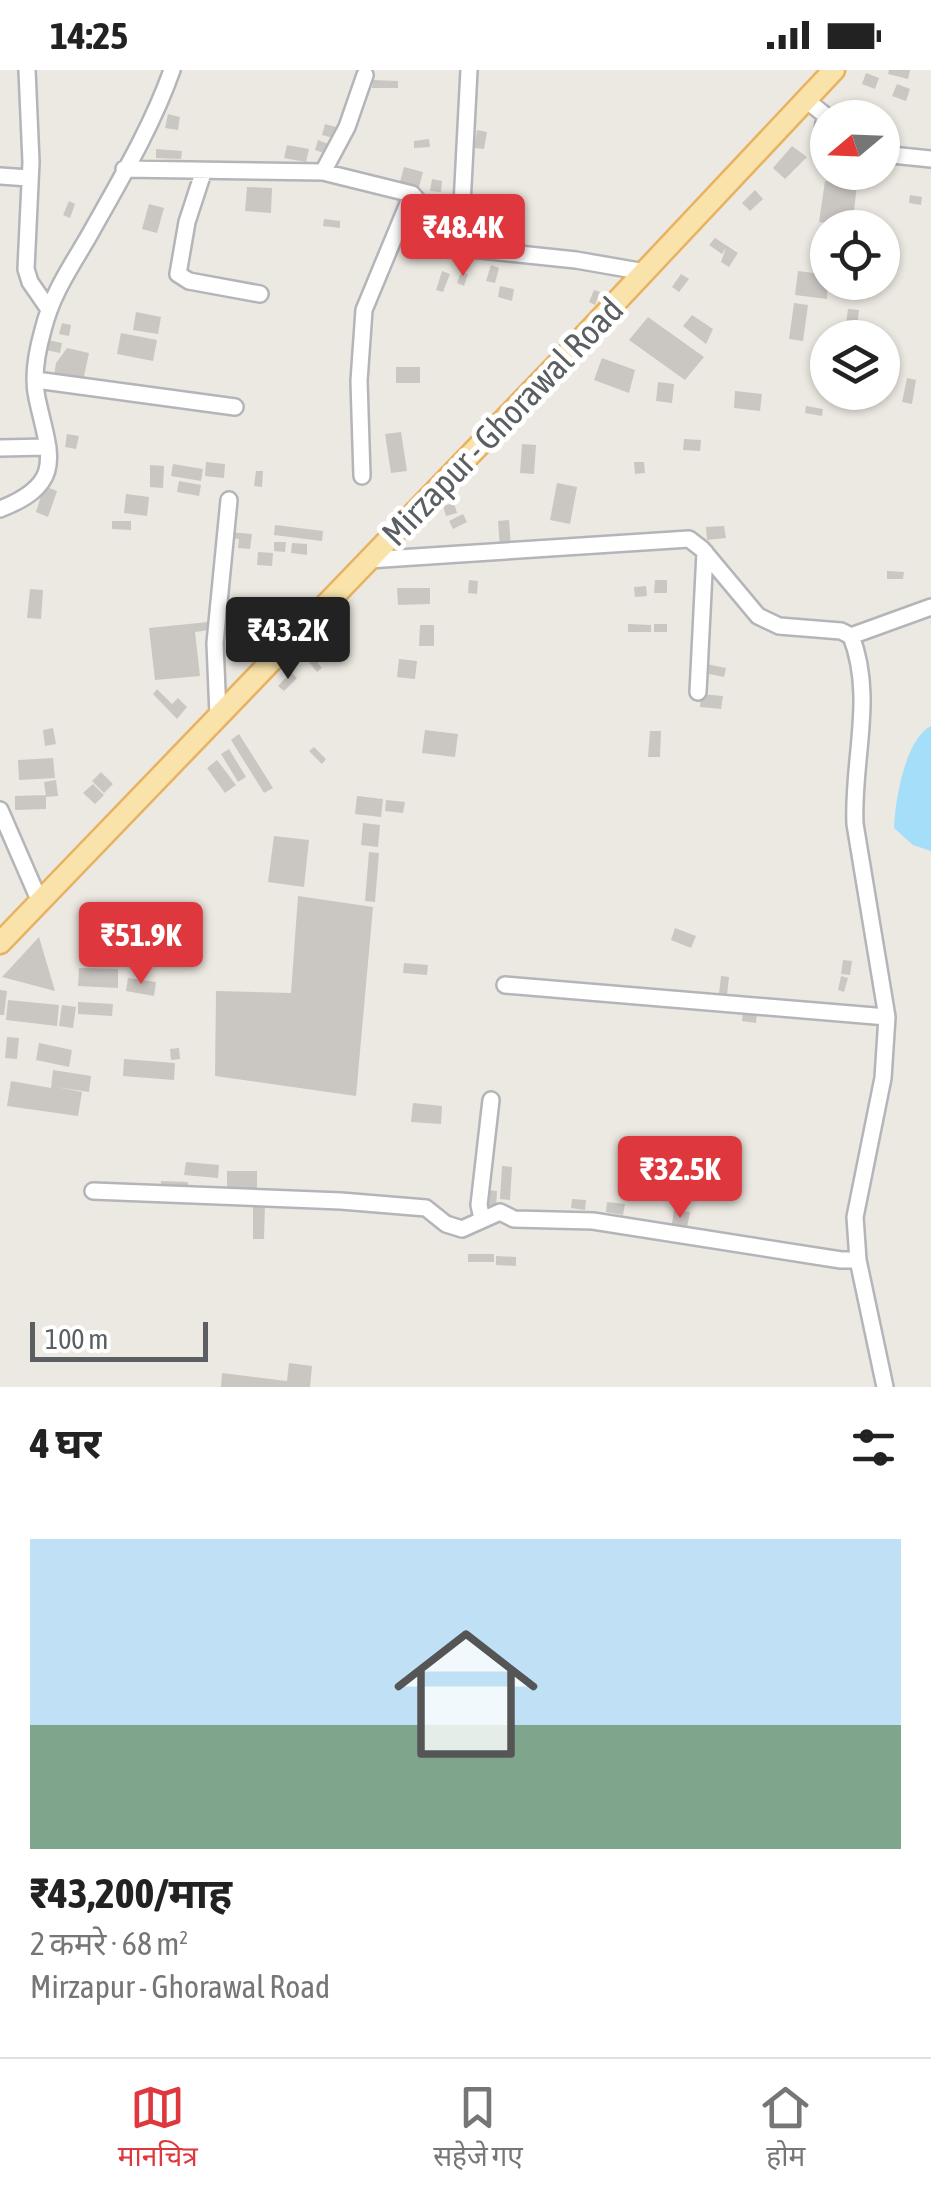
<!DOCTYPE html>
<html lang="hi">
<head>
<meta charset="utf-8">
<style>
	:root { --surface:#fff; --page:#f2f2f2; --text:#222; --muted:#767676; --line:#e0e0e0; --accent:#de373d }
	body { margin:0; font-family:"Asap Condensed","Noto Sans Devanagari",sans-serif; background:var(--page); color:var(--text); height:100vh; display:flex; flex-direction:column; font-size:38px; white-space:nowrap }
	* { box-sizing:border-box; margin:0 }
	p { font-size:32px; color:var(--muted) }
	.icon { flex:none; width:55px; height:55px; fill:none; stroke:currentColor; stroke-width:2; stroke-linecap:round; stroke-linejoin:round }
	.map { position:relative; height:1317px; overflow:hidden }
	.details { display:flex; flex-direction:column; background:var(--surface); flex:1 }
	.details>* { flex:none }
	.needle { width:65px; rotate:251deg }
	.buttons { position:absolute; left:810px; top:30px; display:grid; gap:20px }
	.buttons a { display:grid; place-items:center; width:90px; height:90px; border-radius:50%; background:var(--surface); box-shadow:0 2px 8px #0004; font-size:50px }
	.scale { position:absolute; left:30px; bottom:25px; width:178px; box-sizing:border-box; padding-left:10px; border:5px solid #5b5f62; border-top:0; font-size:28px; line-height:35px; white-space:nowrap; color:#5b5f62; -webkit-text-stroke:8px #fff; paint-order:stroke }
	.price { position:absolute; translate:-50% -85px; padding:0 22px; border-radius:10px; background:var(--accent); color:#fff; font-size:32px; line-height:65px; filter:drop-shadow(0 2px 5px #0008) }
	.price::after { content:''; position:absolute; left:50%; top:60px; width:30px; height:22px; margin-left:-15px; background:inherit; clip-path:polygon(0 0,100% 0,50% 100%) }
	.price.selected { background:#222; color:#fff }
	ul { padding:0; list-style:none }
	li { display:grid; align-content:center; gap:20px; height:530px; padding:0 30px }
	li span { display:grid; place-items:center; height:310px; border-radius:0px; color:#555 }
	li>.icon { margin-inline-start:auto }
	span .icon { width:180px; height:180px; fill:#fffc; stroke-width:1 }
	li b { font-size:42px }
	h2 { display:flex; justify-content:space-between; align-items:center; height:120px; padding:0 30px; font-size:42px }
	.status { display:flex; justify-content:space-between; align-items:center; height:70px; padding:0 50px; background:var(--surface); direction:ltr }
	.status svg { height:28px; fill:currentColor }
	.tabs { display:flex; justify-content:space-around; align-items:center; height:140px; border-top:2px solid var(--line); background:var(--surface); font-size:28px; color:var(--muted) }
	.tabs a { display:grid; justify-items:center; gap:5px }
	.tabs .selected { color:var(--accent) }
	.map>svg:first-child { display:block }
</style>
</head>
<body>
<div class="status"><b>14:25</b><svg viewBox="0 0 49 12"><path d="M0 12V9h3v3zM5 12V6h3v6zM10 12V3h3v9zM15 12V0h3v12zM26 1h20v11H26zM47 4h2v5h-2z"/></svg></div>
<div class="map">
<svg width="931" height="1317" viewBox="0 0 931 1317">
	<rect width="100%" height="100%" fill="#ece9e2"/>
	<path fill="#a5def9" d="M931 656V781L913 775 894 758C895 731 905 669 931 656Z"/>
	<path fill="#cac6c2" d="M889 0H910L908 9 888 4Z
		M866 3 879 8 875 19 862 14Z
		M373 10 398 11V18H372Z
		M897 14 910 19 906 31 892 26Z
		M168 44 180 47 178 60 165 58Z
		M325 54 336 57 333 68 322 65Z
		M477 60 487 62 484 79 474 78Z
		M429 69 430 77 414 78V71Z
		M318 70 333 76 329 85 315 80Z
		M287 75 309 79 306 92 284 88Z
		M792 76 807 87 785 109 773 98Z
		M156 79 182 81 181 89 156 88Z
		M404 97 423 102 419 117 400 112Z
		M432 109 442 111 441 122 430 121Z
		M825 111 857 115 852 157 819 152Z
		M247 117 272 118 271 143 245 141Z
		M755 120 763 129 750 141 742 133Z
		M471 124H478V140H471Z
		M910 125 922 127 921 135 909 133Z
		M69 131 75 134 70 148 63 145Z
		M149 134 164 138 157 163 142 159Z
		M324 149 340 151V158L323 156Z
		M715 168 738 183 729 197 721 192 726 178 722 184 709 175Z
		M491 195 499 198 495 213 486 211Z
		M442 201 450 204 443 222 436 220Z
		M798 201 828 205 827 229 795 225Z
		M461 202 468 204 464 216 457 213Z
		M681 204 689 209 679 222 672 217Z
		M500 216 514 219 512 231 498 227Z
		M594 220 600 222 595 235 589 232Z
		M794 233 808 235 803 271 789 269Z
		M848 239 859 240 856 263 845 261Z
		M136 242 161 247 158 264 133 260Z
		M692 245 713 259 706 274 683 256Z
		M648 247 704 287 685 310 629 270Z
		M62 253 71 255 69 266 59 264Z
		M121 263 157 270 153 291 117 284Z
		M43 269 62 273 60 283 42 279Z
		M67 278 89 283 83 311 54 306 56 293Z
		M602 288 635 300 629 323 594 310Z
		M396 297H420V313H396Z
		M907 308 916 310 912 334 902 332Z
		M658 312 674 314 672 333 656 331Z
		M735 321 762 324 760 341 734 338Z
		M806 336 823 339 822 346 805 343Z
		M401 362 407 401 391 403 385 364Z
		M67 364 79 366 76 379 65 377Z
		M684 369 701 370 700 381 683 380Z
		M522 374 536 375 534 404 520 403Z
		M206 392 225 394 224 408 205 406Z
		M634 392H644L645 403 635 404Z
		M173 394 203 399 201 411 171 406Z
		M150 395 164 396 163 418 150 417Z
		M256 401H263L262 417 254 416Z
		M179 411 201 415 199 426 177 422Z
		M557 413 577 417 570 454 550 450Z
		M44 416 57 421 48 447 36 442Z
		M126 424 149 427 147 446 124 443Z
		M454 433 457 443 446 446 443 436Z
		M463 444 467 452 453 459 449 451Z
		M509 450 511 478H500L498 451Z
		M112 451H131V460L112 459Z
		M275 455 323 461 322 471 274 465Z
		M724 456 726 468 707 470 706 457Z
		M229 462 252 464 250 479 238 478 239 469 229 468Z
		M274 472H286L285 482 274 481Z
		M292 473 307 474V485L291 483Z
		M258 482 273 483 272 496 257 495Z
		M887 501 904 502 903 509H887Z
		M469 510 478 511 477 524 468 523Z
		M655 510H667V523H654Z
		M646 516 647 526 635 527 634 517Z
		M397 518H430V534L398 535Z
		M30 519 43 520 41 549 27 548Z
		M208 552 209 560 195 562 200 606 155 610 149 558Z
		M628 554 651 555V562H628Z
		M654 554H667V562H654Z
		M420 555H434V576H419Z
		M310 583 322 598 317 602 305 587Z
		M399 589 417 591 415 609 397 607Z
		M706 594 726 598 724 607 704 603Z
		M291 602 297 608 284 621 278 616Z
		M157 619 172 634 178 628 187 637 177 649 153 624Z
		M701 624 723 626 721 639 700 637Z
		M53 658 56 674 45 676 43 660Z
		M425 660 458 664 455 687 422 683Z
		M650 661H661L660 687H648Z
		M239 664 273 718 264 723 231 670Z
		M314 677 326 689 322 694 309 681Z
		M229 679 246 707 238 712 221 684Z
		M53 688 55 708 19 710 18 690Z
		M217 690 236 715 225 723 207 698Z
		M101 702 113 714 104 723 92 711Z
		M56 710 58 726 46 727 44 712Z
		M93 714 104 725 95 734 83 723Z
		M46 725V739L15 740V726Z
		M357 726 383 729 381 747 355 744Z
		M386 730 405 732 403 743 385 741Z
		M363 753 380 755 378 777 361 775Z
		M274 766 309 770 304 817 268 812Z
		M369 782 379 783 375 832 365 831Z
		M298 826 373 837 356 1026 215 1006 216 921 291 923Z
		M82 845 118 846 117 863 82 862Z
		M675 858 696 866 691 878 671 870Z
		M39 867 55 921 2 907Z
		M127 879H155V892L127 891Z
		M843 890 852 891 850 905 841 904Z
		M404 893 428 895 427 905 403 903Z
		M79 898 118 899V918L78 916Z
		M721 906 729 907 727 925 719 924Z
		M841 906 848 908 844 922 838 920Z
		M128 908 156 912 154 926 126 921Z
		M0 920 7 921 4 945H0Z
		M8 930 59 935 57 956 6 950Z
		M78 932 113 934 112 946 78 944Z
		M62 935 76 937 73 958 59 956Z
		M743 942 757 943 756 953 742 951Z
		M7 967 19 968 17 989 5 988Z
		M39 973 72 980 69 997 36 990Z
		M179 978 180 989 171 990 170 979Z
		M124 989 175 993 174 1010 123 1006Z
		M53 1000 91 1006 89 1022 56 1017 82 1022 78 1046 7 1036 11 1011 51 1018Z
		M413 1033 442 1036 441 1054 411 1052Z
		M186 1092 219 1095 218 1108 184 1105Z
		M502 1096 512 1097 510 1130 500 1129Z
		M227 1101H257V1121L227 1120Z
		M161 1111 188 1112V1121L161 1120Z
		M488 1120 497 1121 496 1138 487 1137Z
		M572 1129 586 1130 585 1140 571 1138Z
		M607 1132 625 1134 623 1145 606 1142Z
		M253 1133H265L264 1169H253Z
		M674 1140 690 1142 686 1163 671 1160Z
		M468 1184H494V1192H468Z
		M496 1186 516 1187V1196L496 1195Z
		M289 1293 312 1296 310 1317H221L222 1303 287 1311Z"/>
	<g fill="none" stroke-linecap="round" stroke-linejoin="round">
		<g stroke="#b3b5b9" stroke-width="20">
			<path id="minor" d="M27 0 31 92 26 199 30 212 48 238
				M806 30 825 45 821 76 828 78
				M882 84 931 89
				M124 99 323 102 412 124 445 162 471 179 576 190 645 202
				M323 102 347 57 365 5
				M203 103 187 152 178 204 189 211 260 224
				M0 106 29 108
				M460 173 469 0
				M36 310 235 337
				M0 378 48 377
				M362 406 359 311 364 240 412 124
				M0 439C67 413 49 384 37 328 32 306 37 281 43 260 52 223 71 197 90 164 119 112 152 57 172 0
				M368 490 689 469 702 479 758 546 779 556 841 561 851 566C875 627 852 690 855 754L887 947 883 1008 855 1147 858 1190 885 1317
				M851 566 931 537
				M698 622 705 482
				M218 645 215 573 229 430
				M0 740 40 832
				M505 915 887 947
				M93 1121 341 1131 426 1138 446 1154 462 1159 500 1142 514 1149 593 1151 841 1190H858
				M482 1149 479 1135 491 1030"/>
		</g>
		<g stroke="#e8b260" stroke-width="25">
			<path id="major" d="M0 873 570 281 834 0"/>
		</g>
		<use href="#minor" stroke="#fff" stroke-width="15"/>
		<use href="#major" stroke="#fae3aa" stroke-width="20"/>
	</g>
	<g text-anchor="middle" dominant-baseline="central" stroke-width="10" stroke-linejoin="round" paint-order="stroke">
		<g font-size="35" fill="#5b5f62" stroke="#fff">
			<text transform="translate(502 351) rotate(-46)">Mirzapur - Ghorawal Road</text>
		</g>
	</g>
</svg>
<div class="buttons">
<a><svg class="needle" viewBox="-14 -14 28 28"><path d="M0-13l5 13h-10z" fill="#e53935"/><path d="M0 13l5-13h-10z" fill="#767676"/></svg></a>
<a><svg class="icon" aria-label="locate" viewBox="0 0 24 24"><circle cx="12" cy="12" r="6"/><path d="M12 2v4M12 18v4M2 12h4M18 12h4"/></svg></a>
<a><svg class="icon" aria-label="layers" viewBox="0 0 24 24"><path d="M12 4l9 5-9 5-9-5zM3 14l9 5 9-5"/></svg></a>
</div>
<div class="scale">100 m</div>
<b class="price" style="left:463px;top:209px">₹48.4K</b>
<b class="price selected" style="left:288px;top:612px">₹43.2K</b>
<b class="price" style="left:141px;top:917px">₹51.9K</b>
<b class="price" style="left:680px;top:1151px">₹32.5K</b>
</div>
<section class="details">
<h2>4 घर<svg class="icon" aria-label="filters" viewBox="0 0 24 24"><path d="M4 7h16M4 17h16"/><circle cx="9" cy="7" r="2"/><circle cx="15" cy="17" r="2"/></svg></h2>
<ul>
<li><span style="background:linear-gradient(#bfe0f5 60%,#7fa58c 0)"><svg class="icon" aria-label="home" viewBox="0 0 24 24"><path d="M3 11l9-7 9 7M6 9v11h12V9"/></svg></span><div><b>₹43,200/माह</b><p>2 कमरे · 68 m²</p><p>Mirzapur - Ghorawal Road</p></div></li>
</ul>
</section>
<nav class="tabs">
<a class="selected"><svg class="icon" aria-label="map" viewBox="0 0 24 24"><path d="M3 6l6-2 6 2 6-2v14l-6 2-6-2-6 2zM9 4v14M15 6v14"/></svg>मानचित्र</a>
<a><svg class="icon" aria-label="saved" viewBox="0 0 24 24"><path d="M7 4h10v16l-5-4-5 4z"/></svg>सहेजे गए</a>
<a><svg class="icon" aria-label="home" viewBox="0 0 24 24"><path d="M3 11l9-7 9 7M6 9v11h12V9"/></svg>होम</a>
</nav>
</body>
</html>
